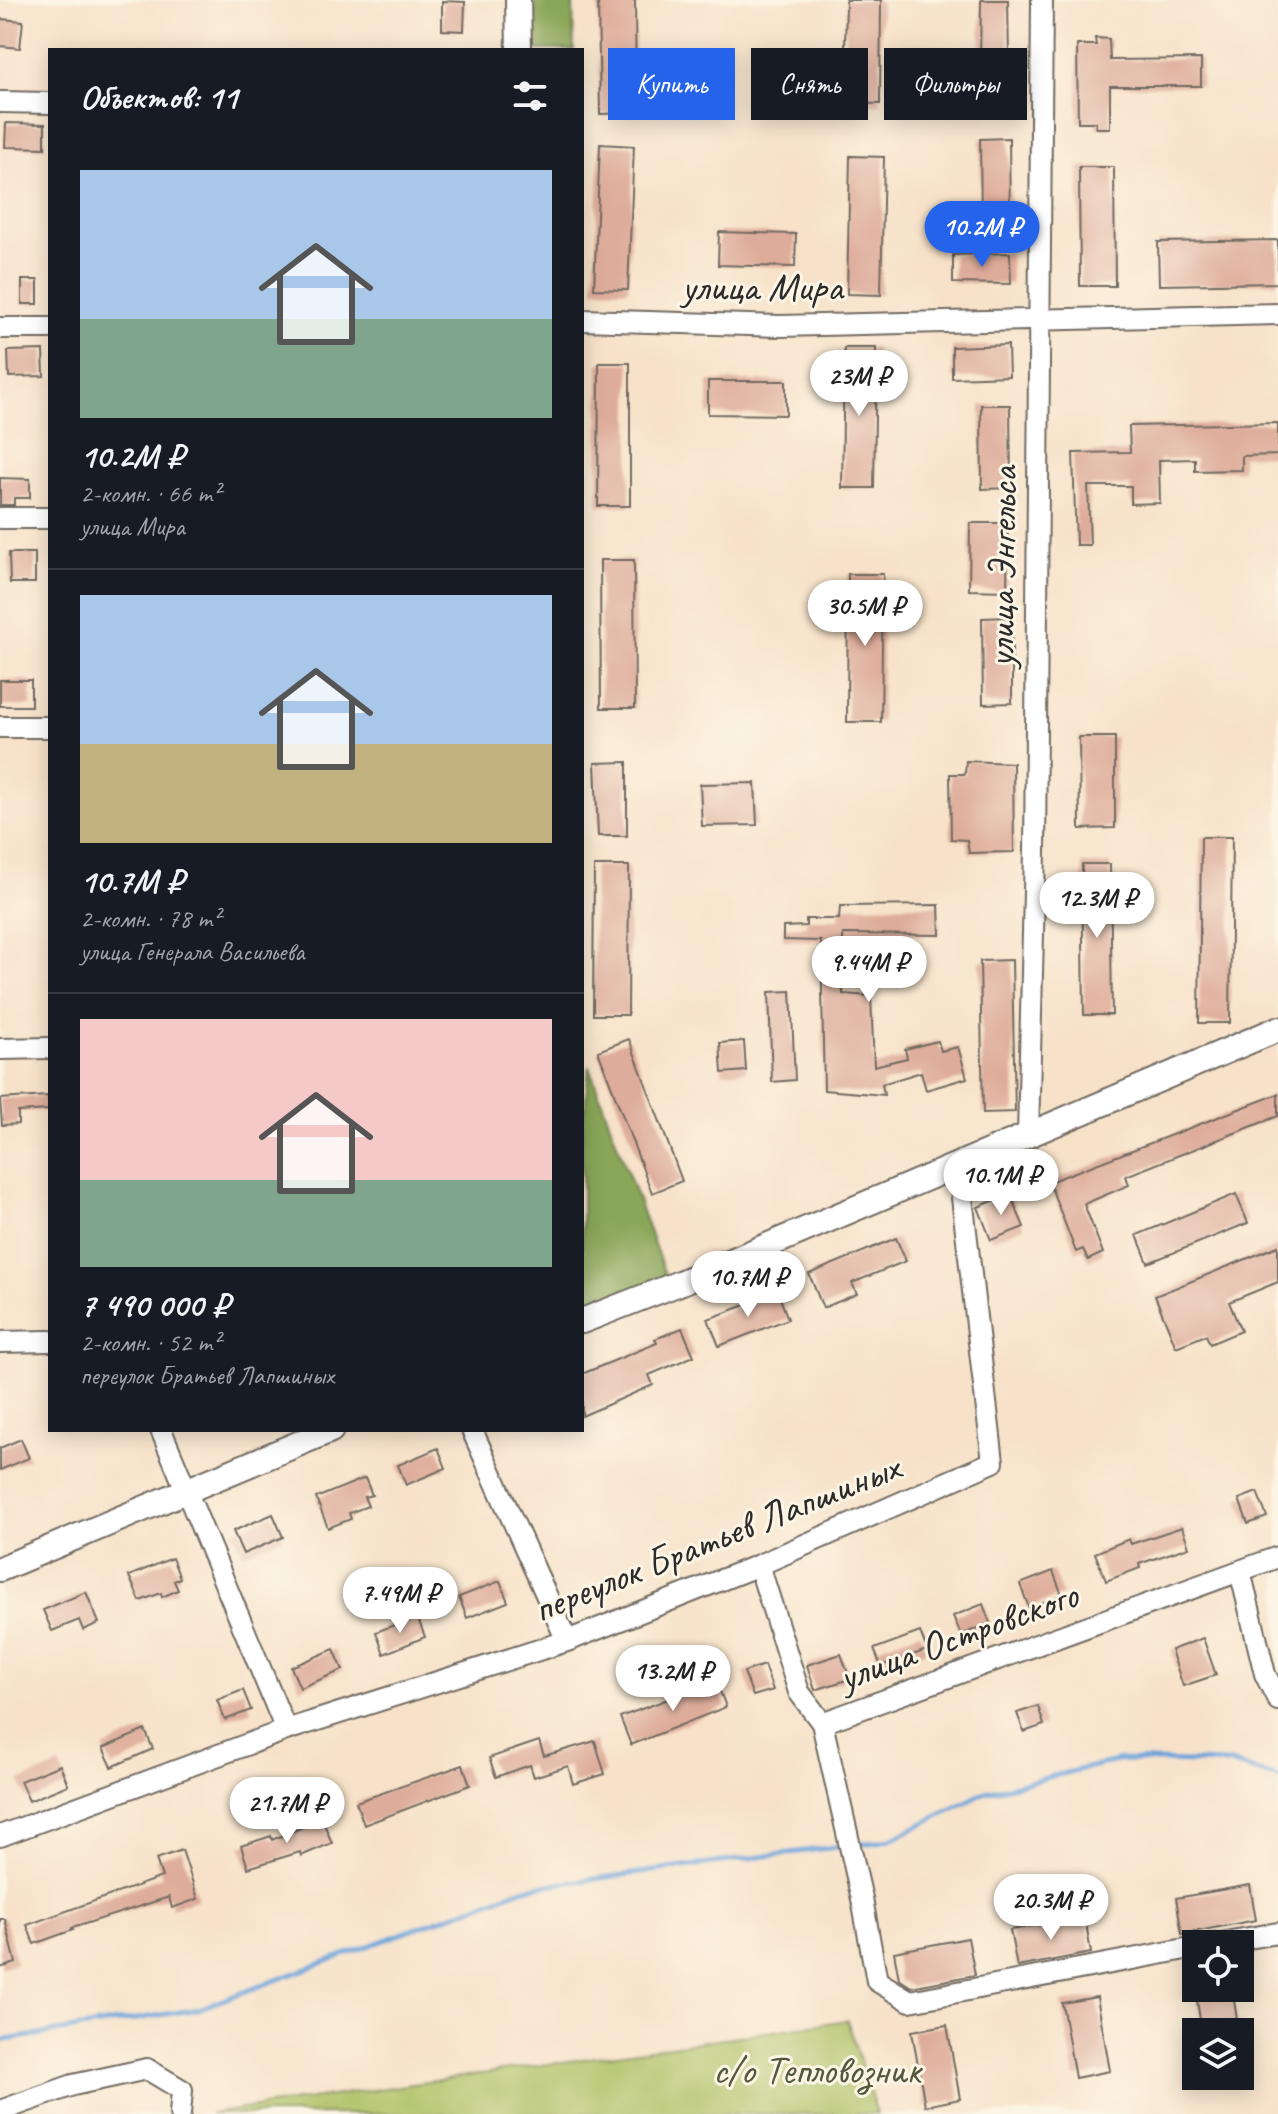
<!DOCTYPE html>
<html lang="ru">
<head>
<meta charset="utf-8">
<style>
	:root { --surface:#171b24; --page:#242831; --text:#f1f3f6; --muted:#9ea1a6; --line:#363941; --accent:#2563eb }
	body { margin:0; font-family:Caveat,sans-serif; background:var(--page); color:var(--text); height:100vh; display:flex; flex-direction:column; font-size:30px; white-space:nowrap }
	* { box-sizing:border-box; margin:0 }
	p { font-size:26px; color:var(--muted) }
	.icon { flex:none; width:44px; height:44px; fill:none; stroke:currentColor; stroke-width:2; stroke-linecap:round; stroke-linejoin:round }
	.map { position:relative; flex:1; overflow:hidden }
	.details { position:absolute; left:48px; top:48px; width:536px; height:1384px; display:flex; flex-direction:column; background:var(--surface); border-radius:0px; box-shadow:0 4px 20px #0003 }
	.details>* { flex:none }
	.top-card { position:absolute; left:608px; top:48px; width:550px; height:72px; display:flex; gap:16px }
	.buttons { position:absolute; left:1182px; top:1930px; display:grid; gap:16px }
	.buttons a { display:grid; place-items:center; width:72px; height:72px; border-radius:0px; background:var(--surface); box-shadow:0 4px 20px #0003; font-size:40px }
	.price { position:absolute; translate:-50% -68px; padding:0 18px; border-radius:28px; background:#fff; color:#222; font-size:26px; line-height:52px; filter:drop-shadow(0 2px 4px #0008) }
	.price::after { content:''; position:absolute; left:50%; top:48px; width:24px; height:18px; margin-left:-12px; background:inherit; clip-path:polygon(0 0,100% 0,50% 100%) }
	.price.current { background:var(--accent); color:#fff }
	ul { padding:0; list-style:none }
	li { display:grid; align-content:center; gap:16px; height:424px; padding:0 32px }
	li+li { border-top:2px solid var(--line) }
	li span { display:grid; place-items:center; height:248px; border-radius:0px; color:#555 }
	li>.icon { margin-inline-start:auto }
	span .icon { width:144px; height:144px; fill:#fffc; stroke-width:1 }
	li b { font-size:34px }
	h2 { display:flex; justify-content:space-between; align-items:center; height:96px; padding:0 32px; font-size:34px }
	.chip { padding:0 28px; border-radius:0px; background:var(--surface); box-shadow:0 4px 20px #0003; font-size:28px; line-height:72px }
	.chip.current { background:var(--accent); color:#fff }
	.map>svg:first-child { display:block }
</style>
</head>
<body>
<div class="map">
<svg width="1278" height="2114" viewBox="0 0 1278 2114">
	<rect width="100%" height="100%" fill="#fcf5e5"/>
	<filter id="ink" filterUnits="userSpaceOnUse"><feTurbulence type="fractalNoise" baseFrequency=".0125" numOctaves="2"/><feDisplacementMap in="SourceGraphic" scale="16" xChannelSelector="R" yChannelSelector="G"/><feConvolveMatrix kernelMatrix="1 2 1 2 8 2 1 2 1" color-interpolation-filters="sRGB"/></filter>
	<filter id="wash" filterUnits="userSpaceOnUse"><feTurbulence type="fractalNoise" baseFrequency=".006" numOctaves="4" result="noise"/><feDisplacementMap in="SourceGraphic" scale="32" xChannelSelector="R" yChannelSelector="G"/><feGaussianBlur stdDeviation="1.8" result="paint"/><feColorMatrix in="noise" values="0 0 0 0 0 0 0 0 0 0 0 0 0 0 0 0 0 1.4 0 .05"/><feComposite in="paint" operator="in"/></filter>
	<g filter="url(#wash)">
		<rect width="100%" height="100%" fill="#f7e2c9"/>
		<path fill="#adc063" stroke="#6c7647" stroke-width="2" d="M847 2020 877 2114H209Z"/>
		<path fill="#8aa659" stroke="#5a6842" stroke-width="2" d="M535 0H573L574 50H535Z
			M589 1066 666 1277 582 1311V1138Z"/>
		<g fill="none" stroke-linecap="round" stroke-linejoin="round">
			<path stroke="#6ca3da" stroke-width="5" d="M853 1845 890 1840 986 1792 1120 1760 1230 1763 1278 1778
				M0 2041 198 2009 525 1888 843 1846"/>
		</g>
		<g id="blocks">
			<path fill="#deac9a" d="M598 0H635L636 113 600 114Z
				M846 0H881L880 104 844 103Z
				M981 0H1008L1009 60 980 61Z
				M442 1 465 2 464 31 442 30Z
				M0 19 23 21 20 48 0 46Z
				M1095 38 1109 39 1110 60 1201 59V86H1110V128H1096V122H1078L1077 45H1096Z
				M6 123 45 124V148L5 147Z
				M1009 138 1010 224H981L980 139Z
				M600 144 634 146 628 290 594 289Z
				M850 156 884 157 881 295 847 294Z
				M1079 167H1114L1115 286H1080Z
				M719 232 796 234 795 267 718 265Z
				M1278 240V283L1159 285 1158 242Z
				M1010 253 1011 284 953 283V255Z
				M22 280H38V304H22Z
				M1008 345 1009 376 952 378V347Z
				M844 348H876L874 488H842Z
				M43 350 44 376 9 377 8 351Z
				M599 363H630V506H598Z
				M708 381H786V415L708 414Z
				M981 405H1010L1011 488 982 489Z
				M1278 423V455L1242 456V470L1195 471V459L1159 460 1160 503 1131 504V486H1088L1090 545H1076L1073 453 1130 452 1129 426Z
				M0 478 30 479V498H14V505H0Z
				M970 523H1008L1007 591 969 590Z
				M9 553H35V583H10Z
				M600 560H634L635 708H601Z
				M848 574H883L881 722H847Z
				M1012 617V703L983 704 982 618Z
				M0 680H31V706H0Z
				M1079 737H1115V828L1080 829Z
				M966 761 1013 763 1014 852 969 853 967 840 951 839 950 774H965Z
				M627 762V836H598L595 763Z
				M755 783 757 825 702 826 700 784Z
				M1201 837H1232L1230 1023H1199Z
				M1082 864H1110L1112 1015H1084Z
				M594 866H629L628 1015H593Z
				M939 905 940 935 843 934V994L871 996 874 1066 907 1058 905 1049 938 1041 941 1051 958 1047 967 1078 926 1090 921 1072 882 1084 884 1095 824 1090 821 941 783 940V927L806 926V919H839L840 906Z
				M1012 960 1015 1112 983 1113 980 961Z
				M791 991 795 1080 772 1082 769 992Z
				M629 1039 682 1181 652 1193 598 1051Z
				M744 1041 746 1071 722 1073 720 1043Z
				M1278 1094V1116L1126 1176 1129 1185 1084 1204 1103 1253 1088 1260 1083 1249 1076 1252 1049 1182Z
				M48 1096 49 1110 18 1112V1124L2 1125 0 1099Z
				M1010 1194 1024 1227 991 1240 978 1207Z
				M1236 1194 1248 1223 1148 1263 1137 1235Z
				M896 1238 906 1261 852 1283 857 1294 823 1308 809 1274Z
				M1278 1246V1282L1229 1302 1241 1331 1210 1344 1206 1335 1176 1347 1155 1296Z
				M778 1293 788 1319 719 1346 708 1319Z
				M682 1328 694 1356 649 1375 653 1385 582 1416V1374L657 1343 655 1339Z
				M21 1439 29 1458 0 1470V1448Z
				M438 1448 446 1468 406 1485 398 1465Z
				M365 1478 372 1495 364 1497 368 1506 349 1513 351 1519 328 1528 316 1498Z
				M1257 1492 1267 1517 1248 1524 1239 1499Z
				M273 1514 283 1537 243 1554 233 1531Z
				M1182 1527 1189 1547 1139 1564 1140 1568 1106 1581 1095 1553 1129 1539 1131 1544Z
				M172 1558 180 1578 174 1581 178 1590 162 1597 161 1593 140 1601 129 1576Z
				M1053 1571 1062 1595 1029 1608 1020 1584Z
				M500 1581 508 1602 467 1618 459 1597Z
				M86 1592 99 1623 83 1630 79 1620 52 1631 43 1610Z
				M983 1604 990 1623 961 1635 953 1616Z
				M417 1616 425 1637 384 1654 376 1632Z
				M920 1632 927 1650 881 1666 874 1649Z
				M1203 1638 1216 1675 1183 1686 1171 1650Z
				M334 1649 343 1670 300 1688 291 1667Z
				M841 1654 850 1679 815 1690 807 1665Z
				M764 1665 773 1690 753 1696 744 1672Z
				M716 1681 726 1707 631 1745 620 1717Z
				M243 1690 251 1710 225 1720 217 1700Z
				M1038 1706 1044 1725 1024 1732 1017 1713Z
				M145 1730 153 1749 112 1767 103 1748Z
				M539 1741 544 1756 595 1741 605 1774 573 1784 568 1766 534 1777 530 1765 496 1777 489 1758Z
				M60 1765 68 1785 29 1801 20 1781Z
				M463 1765 470 1785 364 1825 356 1802Z
				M322 1819 332 1843 301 1856 300 1852 248 1868 241 1846 271 1836 272 1840Z
				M182 1850 198 1899 172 1908 169 1897 72 1928 73 1930 34 1944 27 1925 162 1877 156 1859Z
				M1250 1885 1256 1920 1182 1934 1176 1898Z
				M1085 1917 1091 1953 1017 1967 1010 1930Z
				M0 1919H5L16 1963 0 1968Z
				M968 1938 975 1975 911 1987 899 1979 894 1952Z
				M1195 1988H1232L1239 2032H1202Z
				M1097 1997 1110 2071 1075 2078 1062 2003Z
				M947 2025 960 2099 925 2106 912 2031Z"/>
		</g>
	</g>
	<g filter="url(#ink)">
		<use href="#blocks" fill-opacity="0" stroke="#726b62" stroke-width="2"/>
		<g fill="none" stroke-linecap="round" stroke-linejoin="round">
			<g stroke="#726b62" stroke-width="24">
				<path id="minor" d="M0 102 50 103
					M582 320 780 326 1278 314
					M0 328H50
					M0 518H50
					M0 727H50
					M0 1049 50 1048
					M1028 1135 1035 852 1042 0
					M0 1342 50 1341
					M161 1430 286 1730
					M472 1430 567 1641
					M759 1565 799 1692 822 1723 1278 1557
					M1240 1571 1265 1674 1278 1700
					M822 1723 862 1899 877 1981 910 2001 1196 1947
					M0 1836 286 1730 567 1641 759 1565 993 1462 958 1163
					M1214 1944 1278 1933
					M0 2111 73 2085 147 2069 182 2090 180 2114"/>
			</g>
			<g stroke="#726b62" stroke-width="28">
				<path id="major" d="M518 0 519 50
					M582 1321 677 1284 1278 1029
					M0 1569 331 1430"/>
			</g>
			<use href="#minor" stroke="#fff" stroke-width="20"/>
			<use href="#major" stroke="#fff" stroke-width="24"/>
		</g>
	</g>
	<g text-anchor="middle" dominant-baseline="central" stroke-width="6" stroke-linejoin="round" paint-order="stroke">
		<g font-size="40" fill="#2b2b2b" stroke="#fcf5e5">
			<text x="762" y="287">улица Мира</text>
			<text transform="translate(1002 567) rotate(-89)">улица Энгельса</text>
			<text transform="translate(716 1538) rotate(-22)">переулок Братьев Лапшиных</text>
			<text transform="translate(958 1636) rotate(-20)">улица Островского</text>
		</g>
		<g font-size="40" fill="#52583c" stroke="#fcf5e5">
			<text x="817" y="2070">с/о Тепловозник</text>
		</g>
	</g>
</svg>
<div class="buttons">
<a><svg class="icon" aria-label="locate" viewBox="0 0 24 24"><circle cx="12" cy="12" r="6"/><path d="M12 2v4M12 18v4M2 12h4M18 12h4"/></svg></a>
<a><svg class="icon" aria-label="layers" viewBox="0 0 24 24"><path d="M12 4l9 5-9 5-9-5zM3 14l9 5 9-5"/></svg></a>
</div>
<b class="price current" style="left:982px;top:269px">10.2M ₽</b>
<b class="price" style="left:859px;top:418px">23M ₽</b>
<b class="price" style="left:865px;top:648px">30.5M ₽</b>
<b class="price" style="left:1097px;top:940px">12.3M ₽</b>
<b class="price" style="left:869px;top:1004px">9.44M ₽</b>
<b class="price" style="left:1001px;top:1217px">10.1M ₽</b>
<b class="price" style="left:748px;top:1319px">10.7M ₽</b>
<b class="price" style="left:400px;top:1635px">7.49M ₽</b>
<b class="price" style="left:673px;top:1713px">13.2M ₽</b>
<b class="price" style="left:287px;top:1845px">21.7M ₽</b>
<b class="price" style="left:1051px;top:1942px">20.3M ₽</b>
<div class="top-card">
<a class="chip current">Купить</a>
<a class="chip">Снять</a>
<a class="chip">Фильтры</a>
</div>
<section class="details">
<h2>Объектов: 11<svg class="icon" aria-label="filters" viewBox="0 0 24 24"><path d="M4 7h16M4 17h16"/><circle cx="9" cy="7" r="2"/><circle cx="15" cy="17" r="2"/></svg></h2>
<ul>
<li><span style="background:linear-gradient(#a9c7e8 60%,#7fa58c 0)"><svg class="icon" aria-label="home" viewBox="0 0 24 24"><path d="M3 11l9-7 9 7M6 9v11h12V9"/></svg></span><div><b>10.2M ₽</b><p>2-комн. · 66 m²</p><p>улица Мира</p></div></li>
<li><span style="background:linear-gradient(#a9c7e8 60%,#c2b280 0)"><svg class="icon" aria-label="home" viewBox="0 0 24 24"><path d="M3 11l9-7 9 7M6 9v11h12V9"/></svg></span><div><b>10.7M ₽</b><p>2-комн. · 78 m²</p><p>улица Генерала Васильева</p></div></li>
<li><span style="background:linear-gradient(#f6c9c9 65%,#7fa58c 0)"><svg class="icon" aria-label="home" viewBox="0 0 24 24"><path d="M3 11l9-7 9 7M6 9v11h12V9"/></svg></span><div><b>7 490 000 ₽</b><p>2-комн. · 52 m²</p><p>переулок Братьев Лапшиных</p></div></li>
</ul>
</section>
</div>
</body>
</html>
